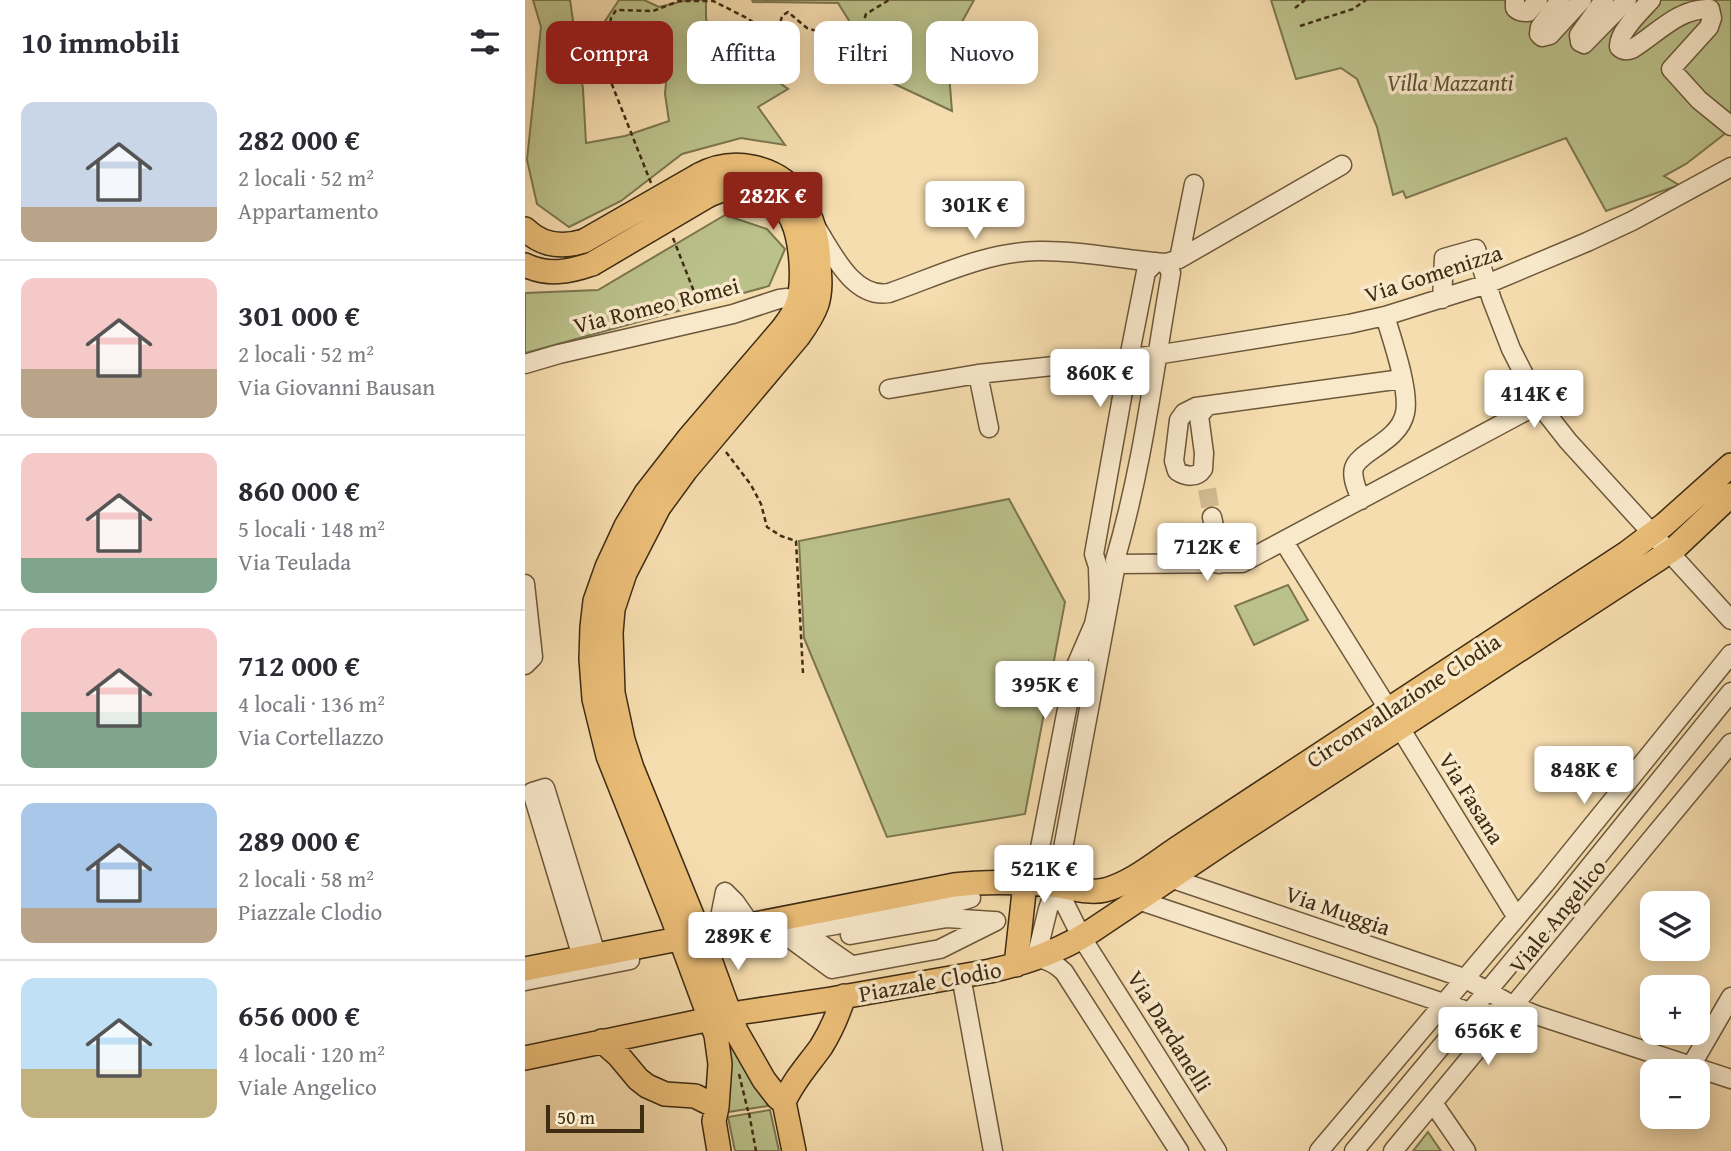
<!DOCTYPE html>
<html lang="it">
<head>
<meta charset="utf-8">
<style>
	:root { --surface:#fff; --page:#f7f7f7; --text:#2b2b33; --muted:#7c7c81; --line:#e1e1e2; --accent:#8f2418 }
	body { margin:0; font-family:"Gentium Book Plus",serif; background:var(--page); color:var(--text); height:100vh; display:flex; flex-direction:column; font-size:26px; white-space:nowrap }
	* { box-sizing:border-box; margin:0 }
	p { font-size:23px; color:var(--muted) }
	.icon { flex:none; width:38px; height:38px; fill:none; stroke:currentColor; stroke-width:2; stroke-linecap:round; stroke-linejoin:round }
	.map { position:relative; flex:1; overflow:hidden }
	.panel { display:flex; flex-direction:column; background:var(--surface); width:525px }
	.panel>* { flex:none }
	.top-card { position:absolute; left:21px; top:21px; width:665px; height:63px; display:flex; gap:14px }
	.tools { position:absolute; left:1115px; top:891px; display:grid; gap:14px }
	.tools a { display:grid; place-items:center; width:70px; height:70px; border-radius:14px; background:var(--surface); box-shadow:0 4px 18px #0003; font-size:35px }
	.scale { position:absolute; left:21px; bottom:18px; width:98px; box-sizing:border-box; padding-left:7px; border:4px solid #3e2c13; border-top:0; font-size:19px; line-height:24px; white-space:nowrap; color:#3e2c13; -webkit-text-stroke:5px #f9e9cb; paint-order:stroke }
	.price { position:absolute; translate:-50% -60px; padding:0 16px; border-radius:7px; background:#fff; color:#222; font-size:23px; line-height:46px; filter:drop-shadow(0 2px 4px #0008) }
	.price::after { content:''; position:absolute; left:50%; top:42px; width:21px; height:16px; margin-left:-10px; background:inherit; clip-path:polygon(0 0,100% 0,50% 100%) }
	.price.selected { background:var(--accent); color:#fff }
	ul { padding:0; list-style:none }
	li { display:flex; align-items:center; gap:21px; height:175px; padding:0 21px }
	li+li { border-top:2px solid var(--line) }
	li span { display:grid; place-items:center; flex:none; width:196px; height:140px; border-radius:14px; color:#555 }
	li>.icon { margin-inline-start:auto }
	span .icon { width:84px; height:84px; fill:#fffc; stroke-width:1 }
	li b { font-size:30px }
	h2 { display:flex; justify-content:space-between; align-items:center; height:84px; padding:0 21px; font-size:30px }
	.chip { padding:0 24px; border-radius:14px; background:var(--surface); box-shadow:0 4px 18px #0003; font-size:24px; line-height:63px }
	.chip.selected { background:var(--accent); color:#fff }
	main { display:flex; flex:1; min-height:0 }
	.map>svg:first-child { display:block }
</style>
</head>
<body>
<main>
<section class="panel">
<h2>10 immobili<svg class="icon" aria-label="filters" viewBox="0 0 24 24"><path d="M4 7h16M4 17h16"/><circle cx="9" cy="7" r="2"/><circle cx="15" cy="17" r="2"/></svg></h2>
<ul>
<li><span style="background:linear-gradient(#c9d6e8 75%,#b9a48a 0)"><svg class="icon" aria-label="home" viewBox="0 0 24 24"><path d="M3 11l9-7 9 7M6 9v11h12V9"/></svg></span><div><b>282 000 €</b><p>2 locali · 52 m²</p><p>Appartamento</p></div></li>
<li><span style="background:linear-gradient(#f6c9c9 65%,#b9a48a 0)"><svg class="icon" aria-label="home" viewBox="0 0 24 24"><path d="M3 11l9-7 9 7M6 9v11h12V9"/></svg></span><div><b>301 000 €</b><p>2 locali · 52 m²</p><p>Via Giovanni Bausan</p></div></li>
<li><span style="background:linear-gradient(#f6c9c9 75%,#7fa58c 0)"><svg class="icon" aria-label="home" viewBox="0 0 24 24"><path d="M3 11l9-7 9 7M6 9v11h12V9"/></svg></span><div><b>860 000 €</b><p>5 locali · 148 m²</p><p>Via Teulada</p></div></li>
<li><span style="background:linear-gradient(#f6c9c9 60%,#7fa58c 0)"><svg class="icon" aria-label="home" viewBox="0 0 24 24"><path d="M3 11l9-7 9 7M6 9v11h12V9"/></svg></span><div><b>712 000 €</b><p>4 locali · 136 m²</p><p>Via Cortellazzo</p></div></li>
<li><span style="background:linear-gradient(#a9c7e8 75%,#b9a48a 0)"><svg class="icon" aria-label="home" viewBox="0 0 24 24"><path d="M3 11l9-7 9 7M6 9v11h12V9"/></svg></span><div><b>289 000 €</b><p>2 locali · 58 m²</p><p>Piazzale Clodio</p></div></li>
<li><span style="background:linear-gradient(#bfe0f5 65%,#c2b280 0)"><svg class="icon" aria-label="home" viewBox="0 0 24 24"><path d="M3 11l9-7 9 7M6 9v11h12V9"/></svg></span><div><b>656 000 €</b><p>4 locali · 120 m²</p><p>Viale Angelico</p></div></li>
</ul>
</section>
<div class="map">
<svg width="1206" height="1151" viewBox="0 0 1206 1151">
	<rect width="100%" height="100%" fill="#f6ddaf"/>
	<filter id="stains"><feTurbulence type="fractalNoise" baseFrequency=".00286" numOctaves="4"/><feColorMatrix values="0 0 0 0 .2 0 0 0 0 .09 0 0 0 0 .02 0 0 0 .5 -.17"/></filter>
	<radialGradient id="worn" r=".72"><stop offset=".6" stop-color="#630" stop-opacity="0"/><stop offset="1" stop-color="#630" stop-opacity=".3"/></radialGradient>
	<path fill="#bbc18b" stroke="#7c764f" stroke-width="2" d="M8 0H45L58 89 61 143 100 136 144 121 140 94 143 60 127 63 74 30 94 0H119L134 7 163 0H181V18L190 55 217 56 263 89 233 107 260 145 216 138 157 154 96 201 44 227 12 204 2 160 16 27Z
		M227 0H449L422 49 427 111 361 80 313 3 228 2Z
		M746 0H1206V129L1161 164 1139 176 1154 185 1081 211 1041 138 881 198 878 191 868 195 852 127 832 79 816 68 771 79Z
		M200 215 242 229 260 249 244 286 0 353V293L73 290Z
		M484 499 540 602 500 814 362 837 279 638 274 541Z
		M763 585 783 620 729 645 710 606Z
		M208 1043 243 1106 203 1112 202 1044Z
		M245 1110 254 1151H210L203 1117Z
		M903 1132 916 1151H888Z"/>
	<g fill="none" stroke-linecap="round" stroke-linejoin="round">
		<path stroke="#d1ba90" stroke-width="18" stroke-dasharray="18 9" stroke-linecap="butt" d="M682 489 687 517"/>
		<g stroke="#6c583a" stroke-width="21">
			<path id="minor" d="M990 0V8C994 12 998 12 1003 12L1013 0
				M1035 0 1015 27 1014 34 1017 37 1025 35 1057 0
				M1079 0 1054 35 1055 42 1059 44 1102 0
				M1126 0C1116 11 1093 32 1094 47 1098 51 1102 51 1107 49 1132 34 1153 8 1185 9L1187 18 1184 27 1146 69 1174 100 1206 126
				M291 227C307 252 328 299 364 293 413 276 460 252 513 251 556 250 598 260 641 263L654 259 817 165
				M654 259 669 184
				M917 299 919 258 951 249 967 300 986 349 1014 404 1043 441 1206 620
				M0 364 34 354 208 314 254 299 262 298 273 302
				M453 374 464 428
				M364 389 453 374 631 355 824 324 860 316 962 284 1062 242 1107 221 1206 167
				M682 406 674 416 679 453 678 469C672 478 661 477 652 471L649 461 654 420 659 413 671 407 877 379
				M836 500C833 491 826 478 829 468 834 451 874 442 880 413 885 391 867 339 860 316
				M687 517 694 549V564
				M759 542 864 710
				M590 560C618 466 629 369 646 273L641 263
				M591 564 531 886 523 909 511 958C522 959 531 964 539 972L654 1151
				M591 564 717 563 1014 404
				M590 569C575 583 572 563 569 554L604 358 621 272 631 262
				M0 584 8 657 0 665
				M873 717 875 728 991 916
				M645 878 939 978 989 1006 1011 1015 1206 1079
				M500 883 514 853 550 668 569 624 572 610 574 599 573 569
				M531 886 557 938 692 1151
				M200 892 210 902 226 925
				M613 900 951 1014 974 1013 988 1007
				M277 931 326 965
				M192 932 200 892
				M259 934 307 969 415 949 471 921
				M325 935 422 918 468 921
				M167 948 311 925 353 916 422 905 446 898
				M57 957 7 792 20 788 71 954
				M436 976 468 1151
				M0 981 105 960
				M1166 1066 1206 997
				M908 1103 941 1151
				M794 1151 1020 884 1206 654
				M829 1151 1015 928 1206 692
				M868 1151 1206 743"/>
		</g>
		<g stroke="#3e2c13" stroke-width="26">
			<path id="major" d="M174 175C191 166 208 163 227 167 276 177 293 220 294 266 295 278 296 291 292 304 288 316 281 326 273 337L161 470 134 507 100 573 88 609 86 633 88 693 98 740 107 768 184 957 211 1031 239 1080 253 1098 259 1102
				M184 195C192 192 200 188 209 187 231 186 258 199 267 220 273 233 275 248 276 262 277 277 277 291 272 305 269 313 263 321 258 328L163 439 121 493 101 526 82 567 70 601 67 627 66 659 69 699 83 756 148 919 191 1035 195 1064 192 1107 189 1121 194 1151
				M0 229C17 246 37 248 59 241
				M0 265C23 276 44 272 67 264
				M491 965 500 883
				M0 969 429 885C461 881 494 882 527 885 545 887 562 894 580 890 606 883 629 864 651 849L1103 552 1140 524 1206 465
				M77 1041 93 1055 113 1079 122 1086 140 1094 170 1096 192 1107
				M0 1058 219 1012 306 999 465 971C501 963 537 950 568 930L707 837 1135 558 1151 547 1206 495
				M259 1102C268 1081 283 1065 296 1047 306 1031 313 1015 319 996
				M259 1102 269 1151"/>
		</g>
		<path stroke="#3e2c13" stroke-width="2.5" stroke-dasharray="5 3.5" stroke-linecap="butt" d="M770 8 780 0
			M775 26 828 9 841 0
			M126 183 80 67 86 18 91 10 128 11 154 1H188L222 18 241 31 247 39 252 36 257 16 263 12 282 28 319 40 334 35 341 14 364 0
			M148 238 175 307
			M201 452 226 485 236 504 242 527 256 536 271 541 278 673
			M214 1074 223 1111
			M224 1113 231 1151"/>
		<use href="#minor" stroke="#f9e9cb" stroke-width="18"/>
		<use href="#major" stroke="#ebbe78" stroke-width="23"/>
		<g stroke="#3e2c13" stroke-width="26" stroke-linecap="butt">
			<path id="major-bridge" d="M59 241 174 175
				M67 264 184 195"/>
		</g>
		<use href="#major-bridge" stroke="#ebbe78" stroke-width="23"/>
	</g>
	<g text-anchor="middle" dominant-baseline="central" stroke-width="7" stroke-linejoin="round" paint-order="stroke">
		<g font-size="23" font-style="italic" fill="#5d5131" stroke="#f9e9cb">
			<text x="925" y="82">Villa Mazzanti</text>
		</g>
		<g font-size="23" fill="#3e2c13" stroke="#f9e9cb">
			<text transform="translate(908 273) rotate(-18)">Via Gomenizza</text>
			<text transform="translate(131 305) rotate(-14)">Via Romeo Romei</text>
			<text transform="translate(878 700) rotate(-33)">Circonvallazione Clodia</text>
			<text transform="translate(947 798) rotate(58)">Via Fasana</text>
			<text transform="translate(813 910) rotate(19)">Via Muggia</text>
			<text transform="translate(1032 916) rotate(-51)">Viale Angelico</text>
			<text transform="translate(405 981) rotate(-10)">Piazzale Clodio</text>
			<text transform="translate(645 1031) rotate(58)">Via Dardanelli</text>
		</g>
	</g>
	<rect width="100%" height="100%" filter="url(#stains)"/>
	<rect width="100%" height="100%" fill="url(#worn)"/>
</svg>
<div class="tools">
<a><svg class="icon" aria-label="layers" viewBox="0 0 24 24"><path d="M12 4l9 5-9 5-9-5zM3 14l9 5 9-5"/></svg></a>
<a>+</a>
<a>−</a>
</div>
<div class="scale">50 m</div>
<b class="price selected" style="left:248px;top:232px">282K €</b>
<b class="price" style="left:450px;top:241px">301K €</b>
<b class="price" style="left:575px;top:409px">860K €</b>
<b class="price" style="left:1009px;top:430px">414K €</b>
<b class="price" style="left:682px;top:583px">712K €</b>
<b class="price" style="left:520px;top:721px">395K €</b>
<b class="price" style="left:1059px;top:806px">848K €</b>
<b class="price" style="left:519px;top:905px">521K €</b>
<b class="price" style="left:213px;top:972px">289K €</b>
<b class="price" style="left:963px;top:1067px">656K €</b>
<div class="top-card">
<a class="chip selected">Compra</a>
<a class="chip">Affitta</a>
<a class="chip">Filtri</a>
<a class="chip">Nuovo</a>
</div>
</div>
</main>
</body>
</html>
